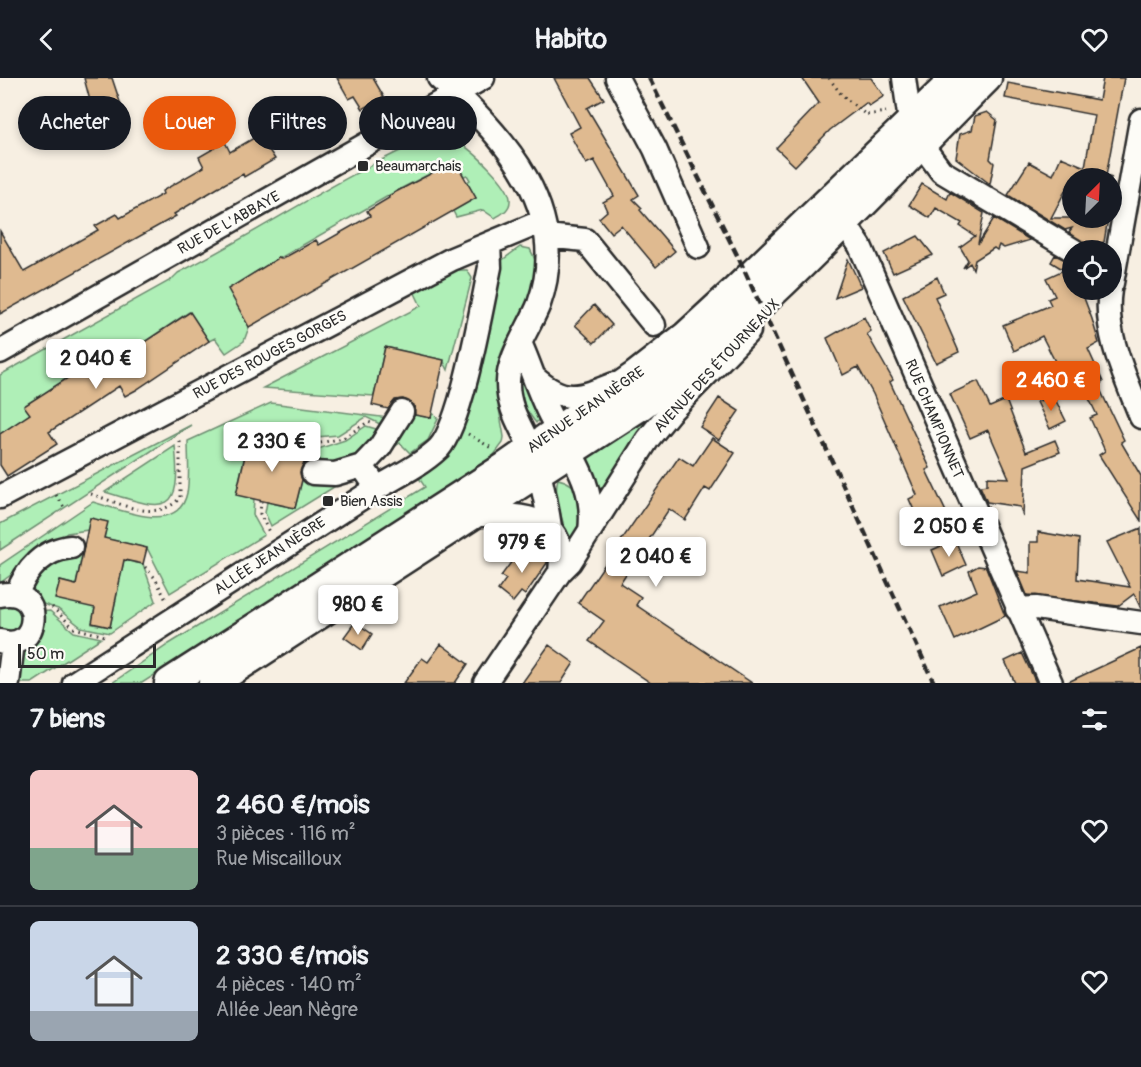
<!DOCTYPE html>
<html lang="fr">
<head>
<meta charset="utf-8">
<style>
	:root { --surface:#171b24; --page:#242831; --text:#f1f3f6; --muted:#9ea1a6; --line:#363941; --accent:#ea580c }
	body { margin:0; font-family:Pangolin,sans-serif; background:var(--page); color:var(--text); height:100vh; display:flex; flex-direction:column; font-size:22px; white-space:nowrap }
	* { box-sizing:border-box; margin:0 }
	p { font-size:20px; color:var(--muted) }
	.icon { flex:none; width:33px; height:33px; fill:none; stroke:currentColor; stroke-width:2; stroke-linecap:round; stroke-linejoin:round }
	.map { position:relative; height:605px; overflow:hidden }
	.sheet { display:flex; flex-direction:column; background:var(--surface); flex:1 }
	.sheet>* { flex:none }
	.hud { position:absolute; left:18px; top:18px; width:600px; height:54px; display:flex; gap:12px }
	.needle { width:39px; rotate:24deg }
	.tools { position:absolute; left:1062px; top:90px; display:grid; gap:12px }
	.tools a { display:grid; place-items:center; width:60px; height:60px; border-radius:50%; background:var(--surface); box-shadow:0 3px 9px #0003; font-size:30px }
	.scale { position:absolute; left:18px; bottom:15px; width:138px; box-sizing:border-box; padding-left:6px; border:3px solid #2b2b2b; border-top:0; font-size:16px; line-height:21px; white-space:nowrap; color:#2b2b2b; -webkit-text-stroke:4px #fdfcf7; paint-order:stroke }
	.price { position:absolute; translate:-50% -51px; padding:0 14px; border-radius:6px; background:#fff; color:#222; font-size:20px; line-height:39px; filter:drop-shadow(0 2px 3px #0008) }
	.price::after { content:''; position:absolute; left:50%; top:36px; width:18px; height:14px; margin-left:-9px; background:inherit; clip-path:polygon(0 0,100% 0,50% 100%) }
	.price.current { background:var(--accent); color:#fff }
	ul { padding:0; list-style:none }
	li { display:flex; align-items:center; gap:18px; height:150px; padding:0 30px }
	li+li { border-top:2px solid var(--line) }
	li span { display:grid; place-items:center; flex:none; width:168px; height:120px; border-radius:9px; color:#555 }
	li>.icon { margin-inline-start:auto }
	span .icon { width:72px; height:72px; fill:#fffc; stroke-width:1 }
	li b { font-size:26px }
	h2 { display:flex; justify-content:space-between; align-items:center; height:72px; padding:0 30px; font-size:26px }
	.chip { padding:0 21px; border-radius:27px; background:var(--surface); box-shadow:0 3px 9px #0003; font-size:21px; line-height:54px }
	.chip.current { background:var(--accent); color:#fff }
	header { display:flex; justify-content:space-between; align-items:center; height:78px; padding:0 30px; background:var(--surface); font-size:27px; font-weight:700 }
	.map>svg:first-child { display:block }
</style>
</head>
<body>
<header><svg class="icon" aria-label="back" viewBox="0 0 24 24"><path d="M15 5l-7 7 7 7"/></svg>Habito<svg class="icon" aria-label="heart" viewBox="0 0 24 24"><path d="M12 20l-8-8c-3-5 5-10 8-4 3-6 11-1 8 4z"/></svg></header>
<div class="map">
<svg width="1141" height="605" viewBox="0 0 1141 605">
	<rect width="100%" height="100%" fill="#f7efe2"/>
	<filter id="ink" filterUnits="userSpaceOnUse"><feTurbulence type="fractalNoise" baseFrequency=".0167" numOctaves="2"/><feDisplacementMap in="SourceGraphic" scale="12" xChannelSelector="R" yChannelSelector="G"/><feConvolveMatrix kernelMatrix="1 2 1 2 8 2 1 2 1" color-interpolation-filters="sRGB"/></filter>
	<g filter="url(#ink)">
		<path fill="#afefb7" stroke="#6d8d71" stroke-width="1.5" d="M431 59C441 59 449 59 458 64 471 71 512 108 510 123 510 132 501 136 495 140L483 132 456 139 453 133 476 120 467 104 470 102 467 97 464 98 455 83 402 110 254 195 249 249 244 263 226 275 215 260 209 263 189 234 108 288 101 278 25 328 30 336 0 356V297L171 202 178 195C263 152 343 96 431 59Z
			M520 169 530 171C553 208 505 250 498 286 493 312 500 333 504 359L503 365 491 381 142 605H112L169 566 425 409 417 397 451 369 501 183Z
			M457 192H467L472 200 448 292 443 282 385 269 374 318 263 310 421 228 413 211Z
			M518 298 523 299 539 341 536 345 525 330Z
			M271 325 389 340 382 347 366 339 338 357 306 360 308 374 249 360 236 416 254 421 253 437 264 457 170 515 147 470 104 460 107 444 91 440 88 452 67 455 0 505V487L93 424C120 431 178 458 187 415 190 399 188 380 188 363Z
			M661 330 603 418 586 383 589 379Z
			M432 334 438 341 428 362 410 375 400 365 376 382 409 335 430 340Z
			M191 347 0 472V446Z
			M366 348 376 351 381 357 354 384 321 385 316 377 318 371 345 362Z
			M175 368C183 442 162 431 105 414Z
			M350 399 271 448 265 435 267 424 295 430 302 402 322 404Z
			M558 401C582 406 583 426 584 447L572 463C563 452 553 414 558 401Z
			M82 477 76 507 60 503 95 530 92 546 110 549 124 482 143 486 156 523 110 555 81 549 58 531 31 522 28 500 57 481Z
			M0 524 21 526V553L0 556Z
			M50 533 74 554 101 560 32 605H17L19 570 38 534Z"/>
		<path fill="#dfba90" stroke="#2b2b2b" stroke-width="1.5" d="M84 0H112L121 27 93 34Z
			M337 0H373L384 19 363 31 355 18 349 21Z
			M554 0H590L604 21 587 30 639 117 633 121 642 130 640 132 675 173 656 189 621 147 611 155 599 140 607 133 603 124 614 118 594 82 586 86 569 55 580 49Z
			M802 0H871L884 18 869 28 866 25 830 52 795 88 776 70 819 25Z
			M1103 0H1124L1106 98 1112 100H1072L1051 140H1108L1104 164 1088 170 1069 154 1072 150 1065 152 1008 117 1029 84 1053 97 1061 79 1085 89 1094 37 1005 20 1008 5 1099 22Z
			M987 34 997 42 990 81 994 85 990 106 956 80 960 56 972 52 975 38Z
			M259 57 275 81 244 99 243 96 226 105 174 136 176 138 0 236V153L24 194 98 152 95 148 117 136 120 140 163 116 162 113 204 89 199 79 225 64 230 74Z
			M455 83 476 120 249 249 228 211 280 179 282 181 316 162 319 167 370 138 367 133 389 120 388 118Z
			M922 106 947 121 950 114 984 135 978 166 994 140 1030 162 1004 170 999 167 997 172 994 170 975 182 973 191 970 185 963 190 968 182 960 169 975 158 960 148 962 145 936 130 930 140 909 127Z
			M918 158 933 177 893 195 884 175Z
			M1055 177 1072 185V212H1081L1092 241 1099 265 1088 271 1103 304 1098 307 1124 362 1121 364 1141 398V443L1099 377 1105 373 1090 340 1097 337 1079 300 1067 307 1042 258 1014 273 1003 247 1051 227 1048 221 1055 218 1046 200 1064 192 1051 184Z
			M848 181 861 209 835 220Z
			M937 199 944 215 935 219 959 274 936 285 903 218Z
			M594 227 612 247 594 265 575 247Z
			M190 234 209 263 136 312 125 318 119 308 49 354 57 366 7 398 0 387V356L30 336 24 328 102 278 108 288Z
			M864 239 871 253 867 256 893 302 890 304 930 390 926 392 947 436 921 448 909 421 917 417 873 316 858 289 843 297 827 260Z
			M385 269 444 282 431 340 415 337 414 327 403 321 395 322 388 331 372 327Z
			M978 303 990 329 1006 322 1026 374 1055 362 1060 374 1025 388 1023 438 1020 429 987 424 980 408 987 407V399L1009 400 988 352 970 360 950 316Z
			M1053 317 1066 343 1050 351 1037 324Z
			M719 320 739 333 719 362 700 349Z
			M249 360 308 374 300 394 302 402 295 430 236 417Z
			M712 360 735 375 710 413 705 410 685 442 669 431 620 505 641 519 636 527 752 605H651L589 563 604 543 578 525 679 379 693 388Z
			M90 440 108 444 104 460 147 470 143 486 124 482 110 549 92 545 95 530 55 521 60 503 76 507Z
			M1141 450V531L1134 516 1118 528 1027 517 1017 493 1030 495V464H1038V454L1079 461 1077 501 1130 509 1107 464Z
			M955 462 966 487 943 498 932 472Z
			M523 468 547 483V485L525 517 521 514 513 524 498 512 506 501 501 498Z
			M978 488 986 489 1005 538 955 562 940 529 977 513 969 493Z
			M355 544 372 556 362 572 344 559Z
			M441 566 468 586 455 605H404L422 580 428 584Z
			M549 567 574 585 561 605H522Z
			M1141 570V605H1066Z
			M1022 575 1031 594 1036 605H1015L1005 583Z"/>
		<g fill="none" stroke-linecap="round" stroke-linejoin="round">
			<g stroke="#2b2b2b" stroke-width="27">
				<path id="minor" d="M439 0C505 58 572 133 539 226 530 249 507 281 508 306 508 332 523 351 532 374 541 398 546 422 550 449
					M617 0 655 71 698 169
					M904 0 910 44
					M921 66 941 93 1073 172
					M844 144 860 168 1051 605
					M546 158 585 162 654 247
					M1112 205 1141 42
					M1110 212C1103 255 1126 300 1141 339
					M521 267C532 292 539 317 552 341 572 379 596 408 590 453
					M0 274 483 0
					M535 300C564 326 579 320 614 306
					M362 388 380 369 402 334
					M313 395 335 396 362 388 377 410
					M0 419 452 181 543 143
					M473 437C518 437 568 433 560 494
					M17 516C26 491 43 472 71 469
					M0 517C47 507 40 577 0 563
					M1017 531 1036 530 1141 545
					M8 605 13 565
					M74 605 377 410C398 398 421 387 439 370 462 345 482 227 490 189L489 166
					M485 605 560 494 570 484 648 361 670 334 749 253"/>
			</g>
			<g stroke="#2b2b2b" stroke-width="33">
				<path id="major" d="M169 605 505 389 635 298 686 258 736 212 956 0
					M213 605 642 327C768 230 875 112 987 0"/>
			</g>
			<path stroke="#2b2b2b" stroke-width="3" stroke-dasharray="1.5 4.5" stroke-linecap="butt" d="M829 0 841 16 866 37 886 34
				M468 356 493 371
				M313 375 311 367 343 360 368 344 371 345
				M91 416C121 425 155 446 180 420V361
				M56 417 66 432
				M261 423 260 436 269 454
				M145 489 155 500 166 522
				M52 529 74 550 105 558"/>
			<use href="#minor" stroke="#fdfcf7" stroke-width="22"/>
			<use href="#major" stroke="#fdfcf7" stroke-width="28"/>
			<path stroke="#2b2b2b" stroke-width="4.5" stroke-dasharray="9 4.5" stroke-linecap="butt" d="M649 0 740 183 934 605"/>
		</g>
	</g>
	<g fill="#2b2b2b" stroke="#fdfcf7" stroke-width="2">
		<rect x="357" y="82" width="12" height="12" rx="3"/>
		<rect x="322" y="417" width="12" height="12" rx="3"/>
	</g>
	<g text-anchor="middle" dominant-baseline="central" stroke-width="5" stroke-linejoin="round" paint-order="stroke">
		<g font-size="15" fill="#2b2b2b" stroke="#fdfcf7" text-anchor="start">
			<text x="375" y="88">Beaumarchais</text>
			<text x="340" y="423">Bien Assis</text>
		</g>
		<g font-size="15" fill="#2b2b2b" stroke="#fdfcf7">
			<text transform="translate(229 145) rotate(-29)">RUE DE L'ABBAYE</text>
			<text transform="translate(270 277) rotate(-28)">RUE DES ROUGES GORGES</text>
			<text transform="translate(717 288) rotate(-47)">AVENUE DES ÉTOURNEAUX</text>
			<text transform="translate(586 332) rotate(-35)">AVENUE JEAN NÈGRE</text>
			<text transform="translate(934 341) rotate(67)">RUE CHAMPIONNET</text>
			<text transform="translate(270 478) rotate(-33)">ALLÉE JEAN NÈGRE</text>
		</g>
	</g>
</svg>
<div class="tools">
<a><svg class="needle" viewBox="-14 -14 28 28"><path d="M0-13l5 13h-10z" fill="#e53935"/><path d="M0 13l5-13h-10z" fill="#9ea1a6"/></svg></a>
<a><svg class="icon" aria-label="locate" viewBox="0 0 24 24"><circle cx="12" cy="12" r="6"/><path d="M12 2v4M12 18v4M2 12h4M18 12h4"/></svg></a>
</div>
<div class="scale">50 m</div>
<b class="price" style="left:96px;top:312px">2 040 €</b>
<b class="price current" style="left:1051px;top:334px">2 460 €</b>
<b class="price" style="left:272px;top:395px">2 330 €</b>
<b class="price" style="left:949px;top:480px">2 050 €</b>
<b class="price" style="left:522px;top:496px">979 €</b>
<b class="price" style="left:656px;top:510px">2 040 €</b>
<b class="price" style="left:358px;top:558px">980 €</b>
<div class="hud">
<a class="chip">Acheter</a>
<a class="chip current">Louer</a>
<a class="chip">Filtres</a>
<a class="chip">Nouveau</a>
</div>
</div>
<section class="sheet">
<h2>7 biens<svg class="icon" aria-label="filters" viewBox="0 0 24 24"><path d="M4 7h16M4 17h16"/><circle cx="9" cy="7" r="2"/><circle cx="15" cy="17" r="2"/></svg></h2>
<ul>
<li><span style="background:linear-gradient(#f6c9c9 65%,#7fa58c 0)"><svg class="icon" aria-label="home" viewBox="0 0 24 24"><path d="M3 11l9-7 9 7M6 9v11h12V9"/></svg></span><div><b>2 460 €/mois</b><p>3 pièces · 116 m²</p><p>Rue Miscailloux</p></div><svg class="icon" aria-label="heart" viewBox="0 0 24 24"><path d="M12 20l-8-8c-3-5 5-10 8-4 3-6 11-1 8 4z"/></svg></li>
<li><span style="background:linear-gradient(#c9d6e8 75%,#9aa5b1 0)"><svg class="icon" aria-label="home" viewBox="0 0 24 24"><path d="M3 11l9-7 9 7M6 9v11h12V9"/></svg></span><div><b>2 330 €/mois</b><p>4 pièces · 140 m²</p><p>Allée Jean Nègre</p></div><svg class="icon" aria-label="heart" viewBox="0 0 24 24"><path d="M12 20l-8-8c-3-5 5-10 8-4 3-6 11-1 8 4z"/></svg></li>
</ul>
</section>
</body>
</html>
